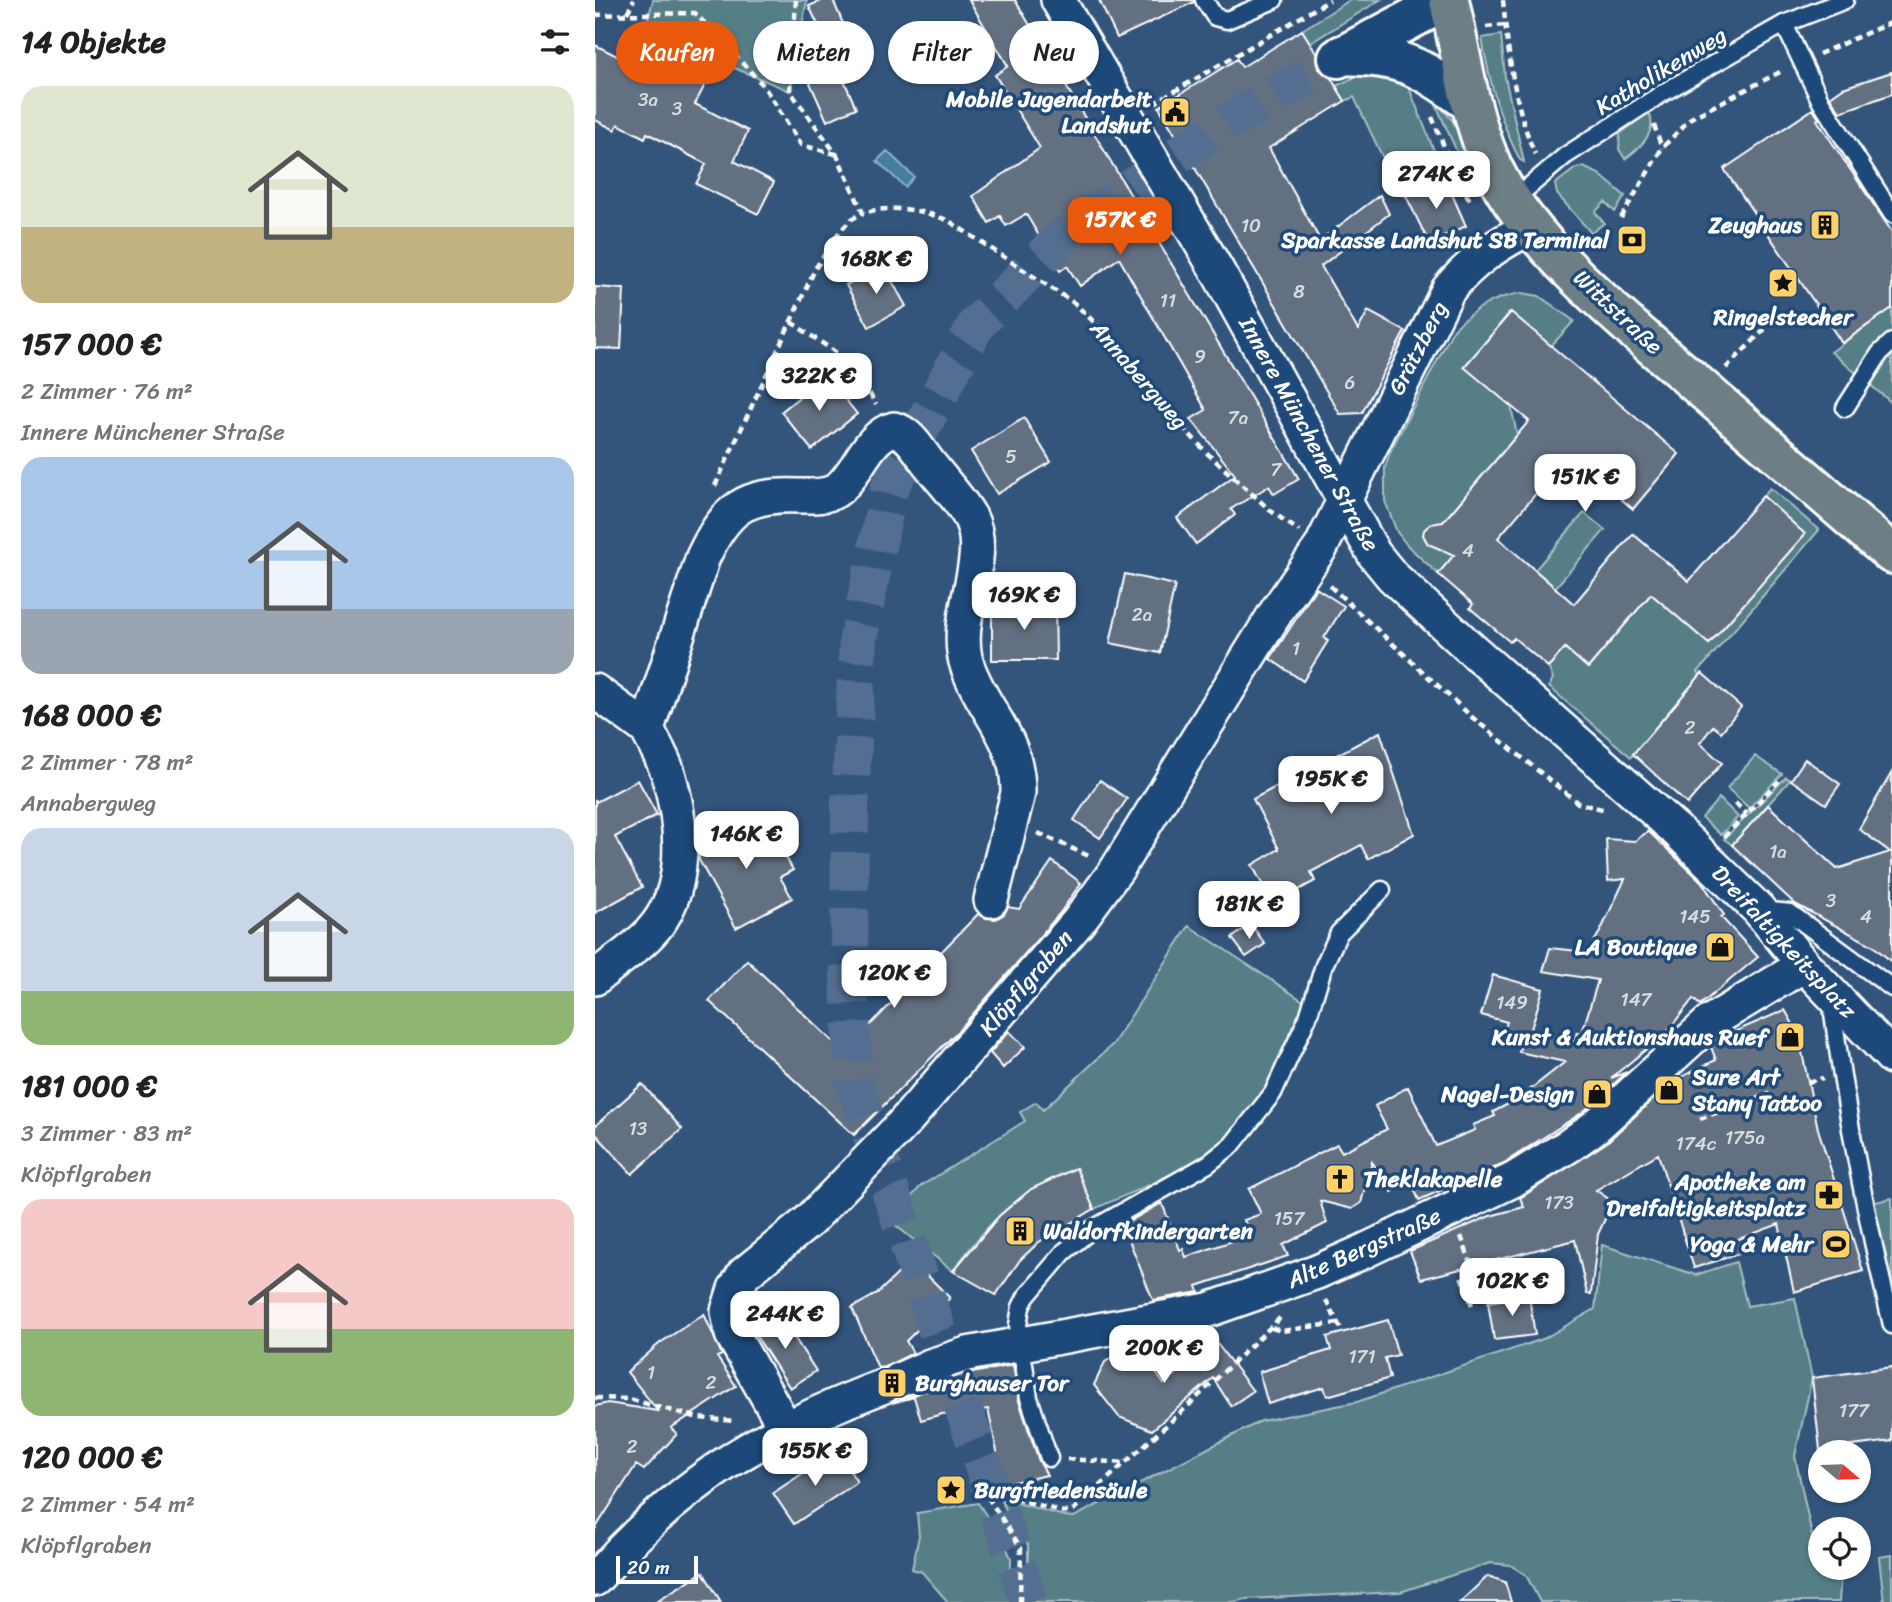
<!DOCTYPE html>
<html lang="de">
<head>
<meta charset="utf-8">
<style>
	:root { --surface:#fff; --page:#f6f6f6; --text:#202124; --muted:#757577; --accent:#ea580c }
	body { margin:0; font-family:Sriracha,sans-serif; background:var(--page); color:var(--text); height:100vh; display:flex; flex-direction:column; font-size:26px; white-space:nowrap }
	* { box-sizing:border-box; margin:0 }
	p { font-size:23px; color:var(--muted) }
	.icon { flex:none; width:38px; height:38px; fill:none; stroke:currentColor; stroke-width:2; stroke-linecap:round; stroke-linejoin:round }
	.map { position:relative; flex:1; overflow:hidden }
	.drawer { display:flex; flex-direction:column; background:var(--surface); width:595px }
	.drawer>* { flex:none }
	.hud { position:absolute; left:21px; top:21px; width:665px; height:63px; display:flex; gap:14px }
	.needle { width:46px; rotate:109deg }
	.controls { position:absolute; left:1213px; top:1440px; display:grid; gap:14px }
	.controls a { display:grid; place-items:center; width:63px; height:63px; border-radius:50%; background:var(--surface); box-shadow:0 2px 5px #0004; font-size:35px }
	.scale { position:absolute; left:21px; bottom:18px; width:82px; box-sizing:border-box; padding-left:7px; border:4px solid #fff; border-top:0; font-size:19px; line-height:24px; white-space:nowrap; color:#fff; -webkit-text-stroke:5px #1f4a7a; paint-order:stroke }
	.price { position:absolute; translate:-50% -60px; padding:0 16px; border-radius:14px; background:#fff; color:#222; font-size:23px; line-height:46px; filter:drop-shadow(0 2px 4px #0008) }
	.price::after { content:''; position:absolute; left:50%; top:42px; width:21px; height:16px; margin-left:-10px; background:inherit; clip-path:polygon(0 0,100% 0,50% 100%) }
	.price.active { background:var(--accent); color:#fff }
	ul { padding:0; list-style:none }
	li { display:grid; align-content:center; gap:14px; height:371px; padding:0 21px }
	li span { display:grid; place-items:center; height:217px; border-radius:21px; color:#555 }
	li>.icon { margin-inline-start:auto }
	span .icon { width:126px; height:126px; fill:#fffc; stroke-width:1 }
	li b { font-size:30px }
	h2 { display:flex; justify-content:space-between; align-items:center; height:84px; padding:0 21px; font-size:30px }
	.chip { padding:0 24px; border-radius:32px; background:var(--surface); box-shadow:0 2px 5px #0004; font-size:24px; line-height:63px }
	.chip.active { background:var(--accent); color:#fff }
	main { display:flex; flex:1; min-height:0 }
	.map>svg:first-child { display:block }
</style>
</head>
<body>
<main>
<section class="drawer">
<h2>14 Objekte<svg class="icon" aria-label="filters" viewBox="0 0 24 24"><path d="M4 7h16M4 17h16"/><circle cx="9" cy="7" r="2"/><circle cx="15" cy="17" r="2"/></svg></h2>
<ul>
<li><span style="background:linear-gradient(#dfe7d0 65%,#c2b280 0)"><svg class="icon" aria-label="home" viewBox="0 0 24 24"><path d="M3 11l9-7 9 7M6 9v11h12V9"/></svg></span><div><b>157 000 €</b><p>2 Zimmer · 76 m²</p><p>Innere Münchener Straße</p></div></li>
<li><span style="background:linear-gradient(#a9c7e8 70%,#9aa5b1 0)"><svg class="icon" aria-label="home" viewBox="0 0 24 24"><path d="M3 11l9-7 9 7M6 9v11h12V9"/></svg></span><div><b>168 000 €</b><p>2 Zimmer · 78 m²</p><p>Annabergweg</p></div></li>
<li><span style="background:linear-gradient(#c9d6e8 75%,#8fb573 0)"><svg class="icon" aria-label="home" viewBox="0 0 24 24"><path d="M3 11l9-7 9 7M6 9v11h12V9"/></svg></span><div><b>181 000 €</b><p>3 Zimmer · 83 m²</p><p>Klöpflgraben</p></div></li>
<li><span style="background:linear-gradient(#f6c9c9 60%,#8fb573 0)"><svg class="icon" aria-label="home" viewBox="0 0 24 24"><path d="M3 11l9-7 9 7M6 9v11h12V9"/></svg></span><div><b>120 000 €</b><p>2 Zimmer · 54 m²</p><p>Klöpflgraben</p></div></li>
</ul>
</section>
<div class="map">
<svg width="1297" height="1602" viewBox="0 0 1297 1602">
	<rect width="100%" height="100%" fill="#33557c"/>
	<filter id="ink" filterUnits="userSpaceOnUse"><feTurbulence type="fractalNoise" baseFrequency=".0143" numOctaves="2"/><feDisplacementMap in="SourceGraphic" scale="14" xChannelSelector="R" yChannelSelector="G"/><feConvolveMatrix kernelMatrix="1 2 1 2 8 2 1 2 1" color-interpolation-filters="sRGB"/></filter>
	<g filter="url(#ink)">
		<path fill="#547e86" stroke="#aabec2" stroke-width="2" d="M58 0H212L195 91 50 31Z
			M755 0H785L715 43 707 30Z
			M906 35 910 77 929 162 925 160C905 122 894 81 887 38Z
			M773 71 810 78 850 178 811 196 805 194 759 97 750 101 741 86Z
			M838 98 858 121 894 200 874 179Z
			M1054 112C1063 132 1045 148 1030 159L1024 149 1025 134Z
			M988 167 1004 174 1030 196 1020 212 1010 202 1000 212 1009 223 996 233 962 194 960 184 981 168Z
			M927 293 944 296 979 321 956 346 915 312 870 367 916 406 922 435 846 524H836C827 529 827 536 833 544H847L859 555 843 574 812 545 802 532 790 501V468L795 452 858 330C878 309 899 297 927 293Z
			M1297 308V403L1236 352Z
			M1175 488 1224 530 1103 672 1106 675 1036 757 954 687 958 678 953 667 970 648 993 668 1078 568 1072 607 1114 644 1210 534 1168 496Z
			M989 513 1010 530 960 588 940 570Z
			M1160 756 1187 774 1154 808 1132 788Z
			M1191 777 1195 780 1137 845 1129 839Z
			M1124 798 1143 817 1126 835 1107 818Z
			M594 926 711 1003C691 1050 670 1103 632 1137 596 1170 543 1189 499 1209L481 1168C422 1192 395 1220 358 1271L295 1221 326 1186 430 1121 425 1112 441 1102 448 1110 518 1044Z
			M1297 1198V1292L1273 1204Z
			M1007 1245 1101 1275 1141 1262 1152 1306 1200 1298 1217 1378 1200 1456 1217 1536 1221 1570 1246 1571 1244 1602H945L931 1575 915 1565 895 1563 805 1592 651 1599 639 1602H433V1545L404 1498 469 1516 479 1517 666 1421 762 1402 948 1339 1000 1309Z
			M383 1503 409 1542 416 1558 415 1602H353L327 1572 317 1569 324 1536 322 1513Z
			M1297 1555V1602H1289L1284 1557Z"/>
		<path fill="#457d9e" stroke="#8fb1c5" stroke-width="2" d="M292 151 319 177 310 187 282 161Z"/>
		<path fill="#637082" stroke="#fff" stroke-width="2" d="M228 0H238L258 47 238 55 261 108 232 121 207 65 221 58 210 35 225 29 214 6Z
			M374 0H420L704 479 679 494 674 486 636 509 640 515 601 544 582 518 640 475 596 419 611 410 524 258 485 286 472 266 465 271 431 214 411 226 405 216 394 223 378 196 445 148 400 75 413 66Z
			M504 0H599V2L522 38Z
			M707 30 722 54 724 69 736 78 750 101 674 148 725 240 785 195 794 214 726 266 763 330 773 311 810 331 767 413 745 414 564 107 642 59 647 67Z
			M0 45 24 57 27 52 54 66 57 60 111 83 100 104 153 131 139 161 179 182 163 214 101 184 111 164 52 133 50 138 23 124 20 130 0 120Z
			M1297 72V94L1245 112 1235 97 1248 88Z
			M1218 109 1224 119 1222 120 1297 232V308L1247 343 1129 169Z
			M850 178 871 226 834 243 811 196Z
			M288 265 311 306 274 327 251 285Z
			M0 287 29 289 26 349 0 348Z
			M916 312 1084 454 1038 509 974 455 903 538 979 604 1038 534 1094 581 1168 496 1210 534 1114 644 1056 594 993 668 970 648 953 667 919 638 915 642 875 608 878 604 843 574 859 555 833 544 828 535 829 530 836 524 848 522 934 421 869 367Z
			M231 375 262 414 217 450 186 412Z
			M429 418 456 462 402 494 376 451Z
			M530 574 580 585 565 653 515 643Z
			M721 588 749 606 729 638 733 641 708 681 675 659Z
			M460 603 461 660H397V604Z
			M1107 673 1146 707 1126 732 1118 726 1105 743 1127 763 1092 804 1038 754Z
			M785 732 819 834 773 859 766 845 716 872 720 881 678 904 657 865 684 849 658 799Z
			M1210 759 1245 784 1231 804 1196 780Z
			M1297 772V962L1277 945 1200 904 1137 845 1173 805 1242 869 1295 852 1264 829Z
			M43 780 62 815 20 837 47 887 0 913V799L1 802Z
			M505 780 532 799 505 838 479 820Z
			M153 817 164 836 176 830 198 870 185 877 197 898 141 928 104 860V844Z
			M1053 831 1106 881 1129 915 1126 917 1163 957 1105 1005 1098 999 1071 1033 1016 1078 1032 1072 988 1112 909 1163 824 1200 816 1182 797 1192 777 1162 766 1203 757 1209 725 1201 732 1223 688 1245 693 1256 602 1286 604 1292 558 1300 528 1225 567 1203 585 1250 588 1249 591 1257 655 1235 649 1220 666 1214 654 1189 742 1144 747 1152 792 1129 780 1106 813 1087 841 1146 880 1130 878 1125 900 1116 898 1112 923 1099 970 1062 924 1052 925 1046 905 1042 912 1022 886 1015 898 975 948 989 936 1029 979 1042 982 1032 987 1033 1003 980 948 971 955 948 993 952 1006 930 1030 879 1013 881 1011 839 1040 841Z
			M457 861 486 883 465 913 365 1029 259 1135 114 1001 152 960 249 1052 383 914 391 918 401 919 409 914 413 907 424 909Z
			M656 924 670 944 651 957 637 938Z
			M1190 1010 1203 1033 1223 1129 1268 1271 1199 1292 1184 1224 1141 1240 1146 1253 1099 1268 1063 1154 1001 1190 1018 1202 1003 1234 996 1294H992L980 1240 826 1279 815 1251 895 1216 929 1207 925 1198 1011 1143 1078 1081 1121 1060 1116 1047 1127 1037Z
			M414 1031 430 1047 408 1068 395 1053Z
			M47 1084 87 1129 37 1174 0 1133V1126Z
			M481 1168 499 1209 444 1242 425 1260 401 1295 358 1271 404 1216 436 1189Z
			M315 1262 323 1270 325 1268 355 1298 311 1341 318 1353 290 1367 283 1368 257 1308 283 1293Z
			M934 1296 940 1335 899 1340 893 1302Z
			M109 1314 127 1355 122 1357 141 1386 76 1428 82 1434 49 1470 41 1465 0 1529V1406L13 1403 63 1411 32 1372 65 1343Z
			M184 1314 221 1371 195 1388 158 1331Z
			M793 1320 803 1355 790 1358 795 1378 732 1396 729 1387 673 1404 664 1372 736 1350 732 1337Z
			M620 1341 658 1391 636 1406 618 1378 557 1430 524 1417 499 1385 510 1362 540 1344 569 1384Z
			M418 1365 424 1401 444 1461 452 1475 409 1484 393 1409 347 1414 326 1420 319 1397 297 1403 377 1373Z
			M1297 1367V1441L1225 1450 1217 1378Z
			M242 1451 262 1482 199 1524 178 1493Z
			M108 1572 126 1602H60Z
			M893 1576 910 1582 916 1602H865Z"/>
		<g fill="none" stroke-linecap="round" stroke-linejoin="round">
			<path stroke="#526e90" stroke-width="38" stroke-dasharray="38 19" stroke-linecap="butt" d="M434 1602 259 1083 254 978 255 805 263 639 294 489 381 325 470 234 613 134 729 66"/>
			<g stroke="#fff" stroke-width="21">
				<path id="lane" d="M609 0 620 17 632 20 679 0
					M1189 24 1226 102 1297 214
					M917 201 970 156 1071 91 1189 24 1250 0
					M1250 408 1285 353 1297 342
					M1167 910 1195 913 1297 988
					M1236 998C1250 1109 1271 1217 1297 1325
					M454 1458 434 1398 423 1325 426 1307 431 1297 469 1252 496 1230 613 1164 637 1145 678 1093 713 1017 729 965 744 933 787 890"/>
			</g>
			<g stroke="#fff" stroke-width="38">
				<path id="street" d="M463 0 623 272 779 554 797 576 873 646 1079 828 1163 909 1209 965 1297 1057
					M0 691 52 729
					M0 978C18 963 39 950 55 933 95 891 88 825 73 773 68 758 59 743 52 729L108 557C131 508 150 494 203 496 215 496 230 497 240 491 263 476 271 436 299 429 316 433 325 453 336 466 348 482 365 499 375 517 397 560 356 617 372 665 388 712 424 737 423 793L396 900
					M304 1380 335 1366 372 1354 613 1310 722 1272 765 1253 918 1180 975 1145 1000 1127 1115 1022 1209 965
					M190 1427 137 1334 133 1311 140 1289 149 1274 214 1221 308 1124 483 922 522 869 683 609 726 547 853 290C877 261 903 243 937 227
					M0 1579C85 1482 169 1431 289 1386"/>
			</g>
			<g stroke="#fff" stroke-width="44">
				<path id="secondary" d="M747 55C762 56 778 56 792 59 824 64 850 85 876 103
					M743 58 852 0"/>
			</g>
			<g stroke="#fff" stroke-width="44">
				<path id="primary" d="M854 0C866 53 873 108 894 159 926 239 1032 324 1097 380 1164 438 1230 496 1297 554"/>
			</g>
			<path stroke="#fff" stroke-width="4.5" stroke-dasharray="7 5" stroke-linecap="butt" d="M201 0 195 91 242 155 268 213C297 205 327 209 354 221L479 303 517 339 572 410 613 454 676 511 704 531
				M908 0C913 53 919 105 940 154
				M32 13 39 0
				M0 15 100 13 168 85 206 145 241 154
				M891 27 911 25
				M1224 54 1297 22
				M558 104 735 0
				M837 117 865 186 876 201
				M1059 125 1067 148
				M1026 218 1067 148 1096 118 1187 71
				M993 243 1016 229
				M196 322 252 360 261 369 281 405
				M1131 368 1170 329
				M120 486 220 269 245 231 257 219 268 213
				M735 586 878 718 983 803 1011 810
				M1140 803 1152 814
				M443 833 496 857
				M1129 837 1184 781
				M1213 1082 1228 1078
				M1105 1119 1174 1093
				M866 1236 877 1267 866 1276 877 1305
				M731 1300 748 1333
				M677 1328 686 1331 743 1323
				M0 1398 34 1399 104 1418 140 1421
				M472 1459 531 1463
				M425 1602 426 1548 394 1499V1494L398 1493 469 1512 477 1511 595 1404 686 1317"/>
			<use href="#lane" stroke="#1f4a7a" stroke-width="16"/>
			<use href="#street" stroke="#1f4a7a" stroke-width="33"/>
			<use href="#secondary" stroke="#1f4a7a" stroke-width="38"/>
			<use href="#primary" stroke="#6d7e84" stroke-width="38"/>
		</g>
	</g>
	<defs>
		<g id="civic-square" transform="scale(1.575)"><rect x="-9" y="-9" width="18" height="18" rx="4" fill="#ffd166" stroke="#1f4a7a"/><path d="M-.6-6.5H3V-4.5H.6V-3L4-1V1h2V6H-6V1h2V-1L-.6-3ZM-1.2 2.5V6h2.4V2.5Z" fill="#111"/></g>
		<g id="building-square" transform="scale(1.575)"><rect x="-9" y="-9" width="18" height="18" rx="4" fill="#ffd166" stroke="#1f4a7a"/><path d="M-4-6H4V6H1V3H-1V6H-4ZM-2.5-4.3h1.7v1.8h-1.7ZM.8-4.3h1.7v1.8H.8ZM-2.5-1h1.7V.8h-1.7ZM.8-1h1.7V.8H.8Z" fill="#111"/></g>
		<g id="bank-square" transform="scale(1.575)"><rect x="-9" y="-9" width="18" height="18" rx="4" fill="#ffd166" stroke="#1f4a7a"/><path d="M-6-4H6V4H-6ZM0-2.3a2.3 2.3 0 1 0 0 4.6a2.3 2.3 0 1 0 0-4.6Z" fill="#111"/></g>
		<g id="sight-square" transform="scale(1.575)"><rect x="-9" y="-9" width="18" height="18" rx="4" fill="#ffd166" stroke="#1f4a7a"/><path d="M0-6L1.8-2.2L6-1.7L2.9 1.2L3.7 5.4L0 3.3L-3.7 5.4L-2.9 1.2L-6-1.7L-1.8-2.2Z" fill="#111"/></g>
		<g id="shop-square" transform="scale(1.575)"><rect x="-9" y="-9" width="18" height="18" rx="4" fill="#ffd166" stroke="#1f4a7a"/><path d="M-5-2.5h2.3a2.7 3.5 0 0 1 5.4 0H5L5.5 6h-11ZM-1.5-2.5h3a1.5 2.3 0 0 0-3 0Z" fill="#111"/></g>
		<g id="church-square" transform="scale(1.575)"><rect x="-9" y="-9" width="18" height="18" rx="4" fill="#ffd166" stroke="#1f4a7a"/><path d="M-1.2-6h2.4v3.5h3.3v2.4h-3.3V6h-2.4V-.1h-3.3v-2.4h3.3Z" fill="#111"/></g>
		<g id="pharmacy-square" transform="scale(1.575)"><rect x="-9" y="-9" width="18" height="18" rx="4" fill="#ffd166" stroke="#1f4a7a"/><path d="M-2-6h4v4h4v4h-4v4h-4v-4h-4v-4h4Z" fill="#111"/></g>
		<g id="stadium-square" transform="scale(1.575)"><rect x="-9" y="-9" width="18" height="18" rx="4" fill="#ffd166" stroke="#1f4a7a"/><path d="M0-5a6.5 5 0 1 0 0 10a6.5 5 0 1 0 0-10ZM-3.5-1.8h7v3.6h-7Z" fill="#111"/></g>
	</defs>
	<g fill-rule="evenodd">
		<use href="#civic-square" x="580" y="112"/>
		<use href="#building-square" x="1230" y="225"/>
		<use href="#bank-square" x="1037" y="240"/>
		<use href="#sight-square" x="1188" y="283"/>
		<use href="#shop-square" x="1125" y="947"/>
		<use href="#shop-square" x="1195" y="1037"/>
		<use href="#shop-square" x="1074" y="1090"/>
		<use href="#shop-square" x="1002" y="1094"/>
		<use href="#church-square" x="745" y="1179"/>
		<use href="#pharmacy-square" x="1234" y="1195"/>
		<use href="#building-square" x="425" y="1231"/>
		<use href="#stadium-square" x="1241" y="1244"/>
		<use href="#building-square" x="297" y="1383"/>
		<use href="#sight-square" x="356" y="1490"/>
	</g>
	<g text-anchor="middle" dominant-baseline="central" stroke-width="7" stroke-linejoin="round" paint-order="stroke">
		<g font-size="19" fill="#d8dbe0">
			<text x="53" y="99">3a</text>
			<text x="82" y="108">3</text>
			<text x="656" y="225">10</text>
			<text x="704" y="291">8</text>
			<text x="573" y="300">11</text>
			<text x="605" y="356">9</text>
			<text x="755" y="382">6</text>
			<text x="643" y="417">7a</text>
			<text x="416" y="456">5</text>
			<text x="681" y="469">7</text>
			<text x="873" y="550">4</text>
			<text x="547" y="614">2a</text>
			<text x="701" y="648">1</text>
			<text x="1095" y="727">2</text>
			<text x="1183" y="851">1a</text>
			<text x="1236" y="900">3</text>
			<text x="1100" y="916">145</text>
			<text x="1271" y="916">4</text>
			<text x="1041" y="999">147</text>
			<text x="917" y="1002">149</text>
			<text x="43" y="1128">13</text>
			<text x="1150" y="1137">175a</text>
			<text x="1101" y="1143">174c</text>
			<text x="964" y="1202">173</text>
			<text x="694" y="1218">157</text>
			<text x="767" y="1356">171</text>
			<text x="56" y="1372">1</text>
			<text x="116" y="1382">2</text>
			<text x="1259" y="1410">177</text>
			<text x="37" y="1446">2</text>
		</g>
		<g font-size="23" fill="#fff" stroke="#1f4a7a">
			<text transform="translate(1066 71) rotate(-31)">Katholikenweg</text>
			<text transform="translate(1023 312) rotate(43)">Wittstraße</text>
			<text transform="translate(823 348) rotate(-63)">Grätzberg</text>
			<text transform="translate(544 375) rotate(49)">Annabergweg</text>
			<text transform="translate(714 434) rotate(61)">Innere Münchener Straße</text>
			<text transform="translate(1189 942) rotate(47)">Dreifaltigkeitsplatz</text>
			<text transform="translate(431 983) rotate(-50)">Klöpflgraben</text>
			<text transform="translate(769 1248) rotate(-24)">Alte Bergstraße</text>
		</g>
		<g font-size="23" font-weight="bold" fill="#fff" stroke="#1f4a7a" text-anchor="end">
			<text x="557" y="99">Mobile Jugendarbeit<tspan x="557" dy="26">Landshut</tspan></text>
			<text x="1207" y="225">Zeughaus</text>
			<text x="1014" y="240">Sparkasse Landshut SB Terminal</text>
			<text x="1188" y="317" text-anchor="middle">Ringelstecher</text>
			<text x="1102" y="947">LA Boutique</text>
			<text x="1172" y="1037">Kunst &amp; Auktionshaus Ruef</text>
			<text x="1097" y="1077" text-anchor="start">Sure Art<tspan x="1097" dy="26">Stany Tattoo</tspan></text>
			<text x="979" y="1094">Nagel-Design</text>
			<text x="768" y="1179" text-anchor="start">Theklakapelle</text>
			<text x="1211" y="1182">Apotheke am<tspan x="1211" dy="26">Dreifaltigkeitsplatz</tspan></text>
			<text x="448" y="1231" text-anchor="start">Waldorfkindergarten</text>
			<text x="1218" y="1244">Yoga &amp; Mehr</text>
			<text x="320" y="1383" text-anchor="start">Burghauser Tor</text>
			<text x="379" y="1490" text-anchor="start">Burgfriedensäule</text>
		</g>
	</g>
</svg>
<div class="controls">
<a><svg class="needle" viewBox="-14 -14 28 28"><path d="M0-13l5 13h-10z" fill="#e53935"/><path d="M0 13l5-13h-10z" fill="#757577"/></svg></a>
<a><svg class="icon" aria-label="locate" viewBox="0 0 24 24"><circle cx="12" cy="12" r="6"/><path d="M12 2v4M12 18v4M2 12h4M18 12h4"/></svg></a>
</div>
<div class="scale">20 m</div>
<b class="price" style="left:841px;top:211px">274K €</b>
<b class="price active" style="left:525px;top:257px">157K €</b>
<b class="price" style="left:281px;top:296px">168K €</b>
<b class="price" style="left:224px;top:413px">322K €</b>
<b class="price" style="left:990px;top:514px">151K €</b>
<b class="price" style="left:429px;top:632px">169K €</b>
<b class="price" style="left:736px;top:816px">195K €</b>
<b class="price" style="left:151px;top:871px">146K €</b>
<b class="price" style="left:654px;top:941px">181K €</b>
<b class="price" style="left:299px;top:1010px">120K €</b>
<b class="price" style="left:917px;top:1318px">102K €</b>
<b class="price" style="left:190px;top:1351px">244K €</b>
<b class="price" style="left:569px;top:1385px">200K €</b>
<b class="price" style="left:220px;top:1488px">155K €</b>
<div class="hud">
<a class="chip active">Kaufen</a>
<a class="chip">Mieten</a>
<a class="chip">Filter</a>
<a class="chip">Neu</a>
</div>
</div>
</main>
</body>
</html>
